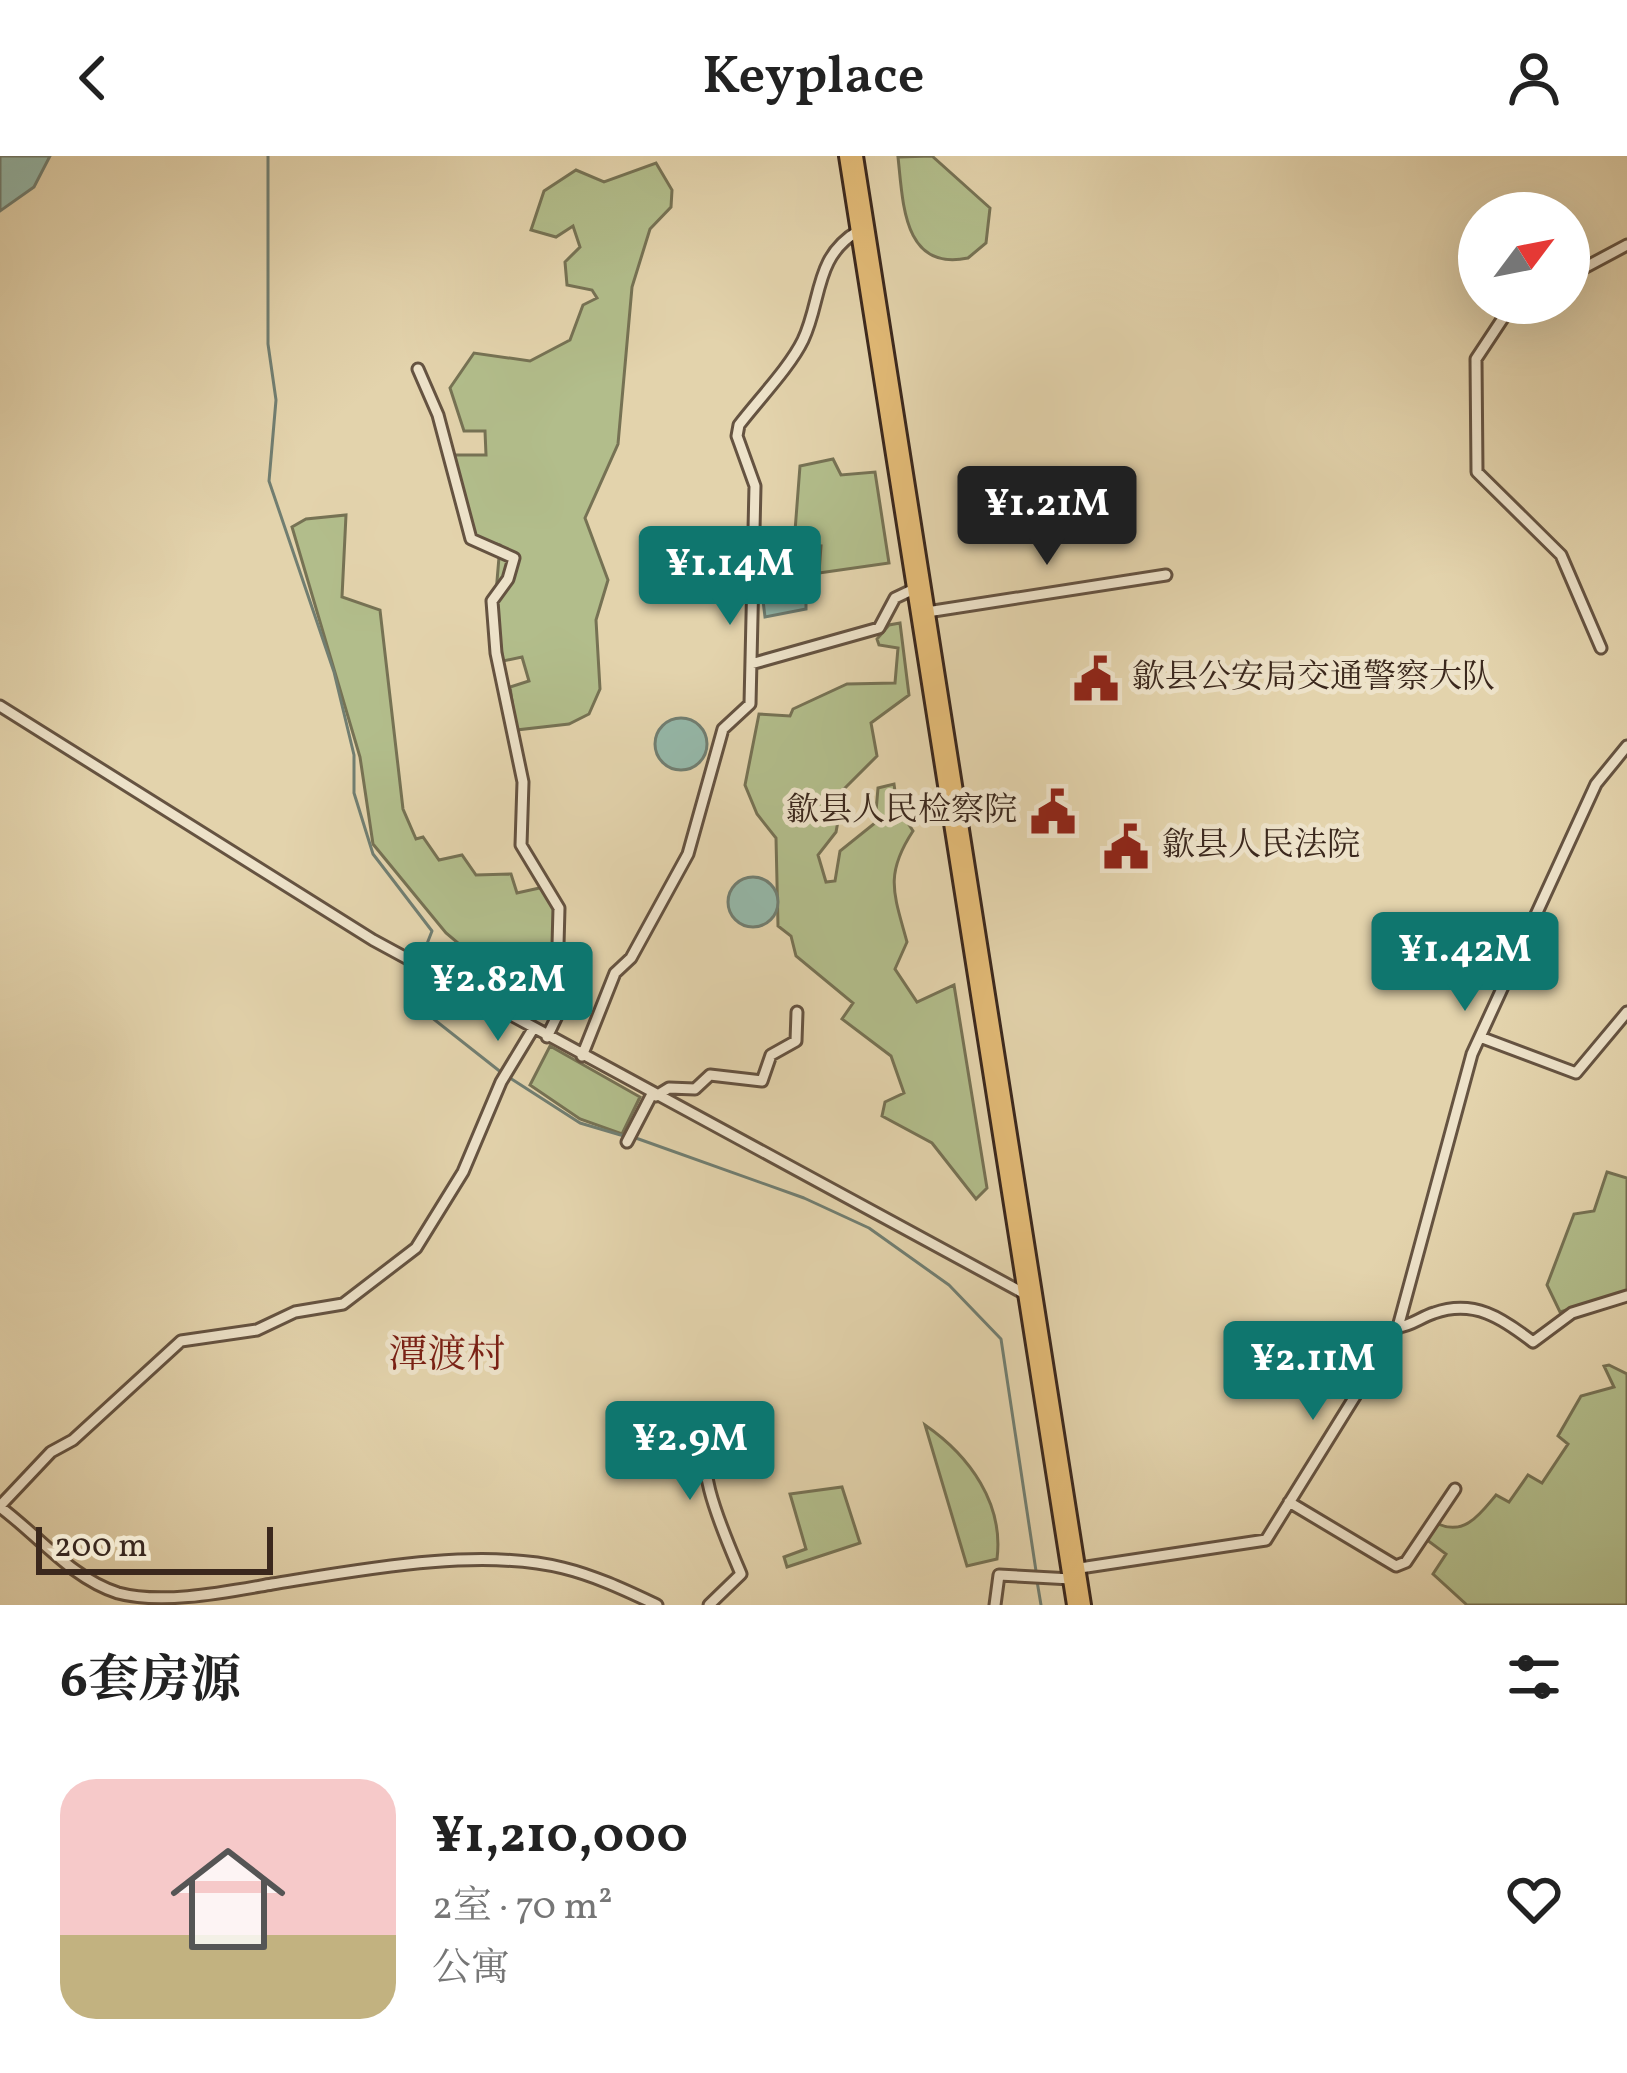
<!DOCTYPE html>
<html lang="zh">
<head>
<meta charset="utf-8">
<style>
	:root { --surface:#fff; --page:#f2f2f2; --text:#222; --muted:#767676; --line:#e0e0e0; --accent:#0f766e }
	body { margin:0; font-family:Vollkorn,"Noto Serif SC",serif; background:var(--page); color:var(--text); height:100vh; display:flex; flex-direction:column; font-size:45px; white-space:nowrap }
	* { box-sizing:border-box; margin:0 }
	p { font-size:39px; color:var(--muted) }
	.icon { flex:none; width:66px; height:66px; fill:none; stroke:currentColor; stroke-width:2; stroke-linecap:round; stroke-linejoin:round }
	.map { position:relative; height:1449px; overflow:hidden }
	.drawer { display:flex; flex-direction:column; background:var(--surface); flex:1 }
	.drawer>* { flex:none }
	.needle { width:78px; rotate:58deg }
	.tools { position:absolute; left:1458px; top:36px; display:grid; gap:24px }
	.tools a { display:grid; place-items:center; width:132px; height:132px; border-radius:50%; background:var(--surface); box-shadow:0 12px 48px #0002; font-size:60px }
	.scale { position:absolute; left:36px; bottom:30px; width:237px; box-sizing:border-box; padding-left:12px; border:6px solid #3b281d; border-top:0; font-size:33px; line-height:42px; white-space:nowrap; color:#3b281d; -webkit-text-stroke:9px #ede2c9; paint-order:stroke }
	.price { position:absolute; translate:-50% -102px; padding:0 27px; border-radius:12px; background:var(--accent); color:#fff; font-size:39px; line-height:78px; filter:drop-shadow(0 3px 6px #0008) }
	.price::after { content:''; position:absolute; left:50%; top:72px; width:36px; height:27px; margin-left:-18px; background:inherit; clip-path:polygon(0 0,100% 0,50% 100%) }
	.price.selected { background:#222; color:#fff }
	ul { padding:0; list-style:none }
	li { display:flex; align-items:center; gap:36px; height:300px; padding:0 60px }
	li+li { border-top:3px solid var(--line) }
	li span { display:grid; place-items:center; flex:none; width:336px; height:240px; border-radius:36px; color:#555 }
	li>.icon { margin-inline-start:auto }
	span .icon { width:144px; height:144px; fill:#fffc; stroke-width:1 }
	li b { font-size:51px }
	h2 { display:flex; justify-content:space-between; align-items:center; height:144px; padding:0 60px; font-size:51px }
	header { display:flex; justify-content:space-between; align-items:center; height:156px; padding:0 60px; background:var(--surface); font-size:54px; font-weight:600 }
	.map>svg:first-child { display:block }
</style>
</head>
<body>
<header><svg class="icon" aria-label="back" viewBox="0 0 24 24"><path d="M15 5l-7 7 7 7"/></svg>Keyplace<svg class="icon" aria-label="person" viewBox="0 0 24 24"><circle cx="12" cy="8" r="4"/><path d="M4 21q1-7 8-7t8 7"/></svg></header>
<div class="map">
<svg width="1627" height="1449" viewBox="0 0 1627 1449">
	<rect width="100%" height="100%" fill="#e3d3ac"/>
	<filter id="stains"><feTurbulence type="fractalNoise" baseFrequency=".00167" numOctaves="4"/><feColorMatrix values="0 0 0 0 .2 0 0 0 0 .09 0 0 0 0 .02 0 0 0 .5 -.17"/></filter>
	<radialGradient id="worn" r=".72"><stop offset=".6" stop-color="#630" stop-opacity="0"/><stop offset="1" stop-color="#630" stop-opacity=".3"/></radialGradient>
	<path fill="#b2bd8b" stroke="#767254" stroke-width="3" d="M932 0 990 52 986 87 968 102C903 116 903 46 898 1Z
		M656 7 672 34 671 51 650 73 632 131 618 288 585 362 608 424 596 464 600 533 589 558 569 568 516 574 510 531 529 525 522 501 503 505 495 449 500 389 473 381 454 299H486L485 275H464L450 232 474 197 530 205 570 184 583 149 597 142 592 134 567 129 565 106 580 91 573 70 556 81 531 74 544 35 576 14 604 26Z
		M833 303 841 319 875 316 889 407 819 417 821 390 794 388 800 310Z
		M346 359 342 441 380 454 403 653 416 683 423 681 439 704 462 699 476 719 511 718 517 737 544 731C562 764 573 814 558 850L515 835 446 777 373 688 360 601 292 371 306 363Z
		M900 467 909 539 871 567 877 600 844 633 836 676 818 699 826 726 835 725 840 695 875 667 878 632 894 628 897 650 913 675C884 719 894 738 907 786L895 813 917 846 954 829 987 1032 976 1043 932 987 882 960 885 946 904 937 891 900 842 863 853 847 796 800 791 780 778 770 776 682 757 658 745 629 759 558 790 560 793 553 847 528 895 527 898 492 879 489 877 483 889 469Z
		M550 890 640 941 622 978 580 963 530 929Z
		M1607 1016 1627 1022V1136L1560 1156 1547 1129 1574 1058 1594 1055Z
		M1609 1209 1627 1218V1449H1467L1433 1418 1446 1398 1427 1384 1438 1368C1465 1380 1480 1358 1496 1339L1509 1346 1528 1319 1542 1327 1568 1288 1558 1280 1581 1240 1614 1231 1604 1210Z
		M925 1269C970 1300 1004 1348 997 1403L967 1410Z
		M842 1331 860 1387 787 1411 784 1401 806 1393 790 1338Z"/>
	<path fill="#95b8a9" stroke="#717e71" stroke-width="3" d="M0 0H50L34 31 0 55Z
		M769 416 782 418 806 440V453L765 461 761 428Z
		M655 588a26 26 0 1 1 52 0a26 26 0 1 1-52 0Z
		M728 746a25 25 0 1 1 50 0a25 25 0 1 1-50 0Z"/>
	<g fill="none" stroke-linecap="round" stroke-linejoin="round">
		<path stroke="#717e71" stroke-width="3" d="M268 0V188L276 244 269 325 334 516 354 599V637L373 698 432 775 421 803
			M417 812 407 834 412 846 502 917
			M510 922 580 967 624 980
			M633 981 804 1042 869 1072 949 1129 1001 1183 1036 1415
			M1037 1425 1041 1449"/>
		<g stroke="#655341" stroke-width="15">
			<path id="minor" d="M1569 120 1627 89
				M1513 147 1476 203 1477 316 1561 399 1601 492
				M418 213 438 259 471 383 514 402 508 423 492 445 496 497 523 626 521 689 559 752 558 789 568 837 547 881
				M927 456 1166 419
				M751 508 879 472 895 442 914 433
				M0 550 373 784 1025 1138
				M1480 881 1576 917 1627 856
				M582 900 615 817 631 802 688 698 723 573 750 548 755 330 737 280 739 269C758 244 790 211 803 184 822 144 814 101 858 75
				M656 940 669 932 695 933 710 919 762 925 771 899 796 885 797 856
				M627 986 652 938
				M1398 1171C1411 1170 1421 1161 1434 1157 1474 1143 1502 1162 1533 1186L1572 1157 1627 1140
				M707 1256C694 1312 719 1366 741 1418L709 1449
				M1289 1346 1396 1410 1406 1406 1455 1333
				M0 1350 51 1296 73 1284 181 1185 257 1174 295 1156 343 1148 416 1092 463 1016 501 926 533 873
				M0 1351C38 1379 71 1422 118 1437 163 1449 226 1436 272 1428 359 1414 478 1391 563 1412 596 1420 627 1435 657 1449
				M1080 1412 1266 1384 1398 1171 1472 898 1596 628 1627 590
				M995 1449 999 1419 1071 1423"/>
		</g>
		<g stroke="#3b281d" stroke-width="18">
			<path id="major" d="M846 0 1074 1449
				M856 0 1084 1449"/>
		</g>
		<use href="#minor" stroke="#ede2c9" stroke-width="9"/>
		<use href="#major" stroke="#e2ba76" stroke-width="12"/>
	</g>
	<defs>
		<g id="civic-bare" transform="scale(3.6)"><path d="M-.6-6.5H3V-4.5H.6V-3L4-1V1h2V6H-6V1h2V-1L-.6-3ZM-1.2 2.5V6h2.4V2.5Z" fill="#8f2418" stroke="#ede2c9" stroke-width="2.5" paint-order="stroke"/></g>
	</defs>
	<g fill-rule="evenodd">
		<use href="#civic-bare" x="1096" y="523"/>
		<use href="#civic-bare" x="1053" y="656"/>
		<use href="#civic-bare" x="1126" y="691"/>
	</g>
	<g text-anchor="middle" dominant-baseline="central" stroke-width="10" stroke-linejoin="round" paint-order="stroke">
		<g font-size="33" fill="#3b281d" stroke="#ede2c9" text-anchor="start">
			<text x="1132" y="523">歙县公安局交通警察大队</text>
			<text x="1017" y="656" text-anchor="end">歙县人民检察院</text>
			<text x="1162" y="691">歙县人民法院</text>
		</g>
		<g font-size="39" fill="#7a1f14" stroke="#ede2c9">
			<text x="447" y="1201">潭渡村</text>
		</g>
	</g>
	<rect width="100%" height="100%" filter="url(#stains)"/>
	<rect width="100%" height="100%" fill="url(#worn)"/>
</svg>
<div class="tools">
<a><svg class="needle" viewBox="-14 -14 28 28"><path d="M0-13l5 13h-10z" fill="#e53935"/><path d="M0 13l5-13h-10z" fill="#767676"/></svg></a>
</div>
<div class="scale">200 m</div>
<b class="price selected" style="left:1047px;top:412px">¥1.21M</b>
<b class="price" style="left:730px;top:472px">¥1.14M</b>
<b class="price" style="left:1465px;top:858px">¥1.42M</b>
<b class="price" style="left:498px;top:888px">¥2.82M</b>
<b class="price" style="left:1313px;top:1267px">¥2.11M</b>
<b class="price" style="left:690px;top:1347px">¥2.9M</b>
</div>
<section class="drawer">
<h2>6套房源<svg class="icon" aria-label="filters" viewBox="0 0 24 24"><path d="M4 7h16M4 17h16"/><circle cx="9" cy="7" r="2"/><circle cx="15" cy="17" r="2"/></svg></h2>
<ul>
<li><span style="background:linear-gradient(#f6c9c9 65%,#c2b280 0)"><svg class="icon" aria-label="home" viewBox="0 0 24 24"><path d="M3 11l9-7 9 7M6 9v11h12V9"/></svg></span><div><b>¥1,210,000</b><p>2室 · 70 m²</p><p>公寓</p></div><svg class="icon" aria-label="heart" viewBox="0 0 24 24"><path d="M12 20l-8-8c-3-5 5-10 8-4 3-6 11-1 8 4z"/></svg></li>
</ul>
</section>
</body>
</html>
